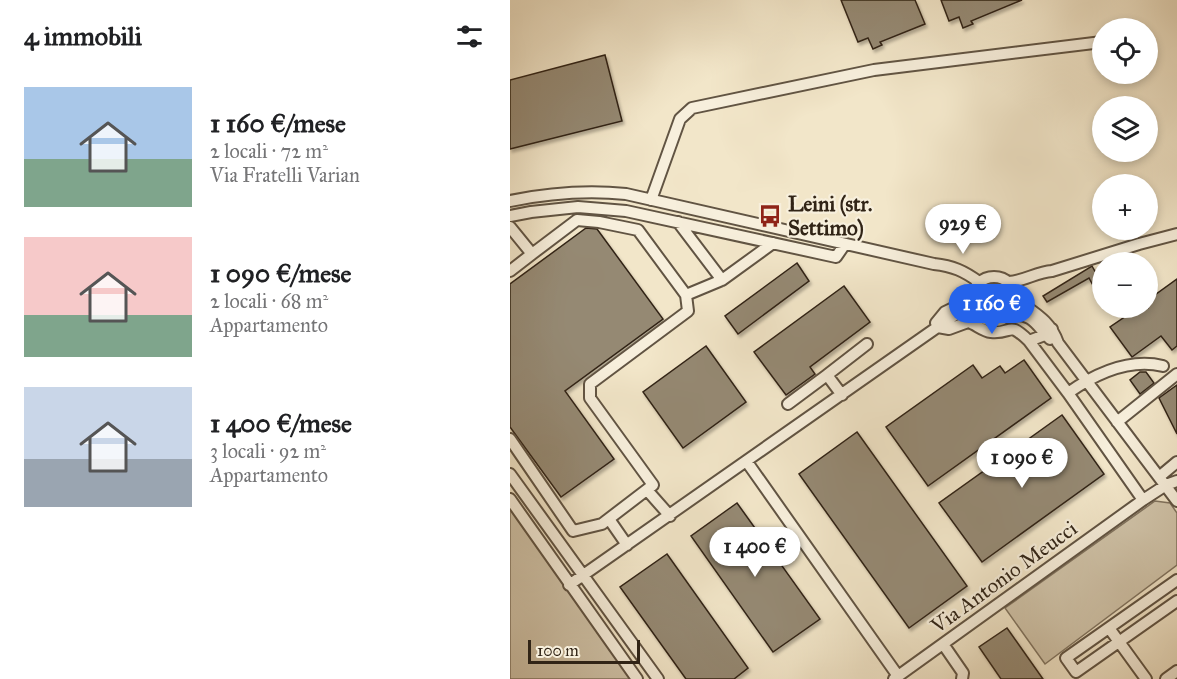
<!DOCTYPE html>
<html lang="it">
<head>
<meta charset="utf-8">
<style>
	:root { --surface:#fff; --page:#f6f6f6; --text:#202124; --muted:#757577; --accent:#2563eb }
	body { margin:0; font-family:"IM FELL Great Primer",serif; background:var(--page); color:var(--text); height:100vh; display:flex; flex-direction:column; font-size:22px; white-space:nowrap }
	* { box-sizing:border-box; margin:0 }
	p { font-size:20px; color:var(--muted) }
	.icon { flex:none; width:33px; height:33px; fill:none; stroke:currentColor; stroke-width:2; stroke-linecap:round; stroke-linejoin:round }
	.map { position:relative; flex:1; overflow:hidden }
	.drawer { display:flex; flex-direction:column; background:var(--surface); width:510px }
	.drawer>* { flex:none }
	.fabs { position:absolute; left:582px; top:18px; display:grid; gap:12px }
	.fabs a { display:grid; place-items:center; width:66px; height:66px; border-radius:50%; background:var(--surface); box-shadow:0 3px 9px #0003; font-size:30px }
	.scale { position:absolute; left:18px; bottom:15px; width:112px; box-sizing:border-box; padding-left:6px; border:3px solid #312416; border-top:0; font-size:16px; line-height:21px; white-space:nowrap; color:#312416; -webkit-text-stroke:4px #f7efdc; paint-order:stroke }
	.price { position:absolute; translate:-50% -51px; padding:0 14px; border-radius:21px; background:#fff; color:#222; font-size:20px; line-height:39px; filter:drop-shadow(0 2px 3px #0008) }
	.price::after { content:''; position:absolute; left:50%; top:36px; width:18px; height:14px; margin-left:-9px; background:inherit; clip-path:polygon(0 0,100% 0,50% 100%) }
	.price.selected { background:var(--accent); color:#fff }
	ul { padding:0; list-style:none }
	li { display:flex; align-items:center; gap:18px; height:150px; padding:0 24px }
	li span { display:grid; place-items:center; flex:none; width:168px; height:120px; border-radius:0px; color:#555 }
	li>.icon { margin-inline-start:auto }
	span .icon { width:72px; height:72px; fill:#fffc; stroke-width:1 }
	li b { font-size:26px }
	h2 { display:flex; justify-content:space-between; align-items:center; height:72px; padding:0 24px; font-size:26px }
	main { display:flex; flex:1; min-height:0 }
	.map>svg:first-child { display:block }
</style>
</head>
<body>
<main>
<section class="drawer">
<h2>4 immobili<svg class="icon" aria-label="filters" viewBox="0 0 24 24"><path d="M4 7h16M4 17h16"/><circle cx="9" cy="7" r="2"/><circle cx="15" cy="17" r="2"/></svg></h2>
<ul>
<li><span style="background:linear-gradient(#a9c7e8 60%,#7fa58c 0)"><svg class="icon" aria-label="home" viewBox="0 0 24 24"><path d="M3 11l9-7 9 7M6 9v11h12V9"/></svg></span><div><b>1 160 €/mese</b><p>2 locali · 72 m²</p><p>Via Fratelli Varian</p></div></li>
<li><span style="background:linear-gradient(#f6c9c9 65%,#7fa58c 0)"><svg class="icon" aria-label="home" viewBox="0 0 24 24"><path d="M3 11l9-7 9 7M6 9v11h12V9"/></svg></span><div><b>1 090 €/mese</b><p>2 locali · 68 m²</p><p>Appartamento</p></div></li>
<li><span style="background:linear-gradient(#c9d6e8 60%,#9aa5b1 0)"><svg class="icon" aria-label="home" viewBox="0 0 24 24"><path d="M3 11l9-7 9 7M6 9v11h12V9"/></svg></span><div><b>1 400 €/mese</b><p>3 locali · 92 m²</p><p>Appartamento</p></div></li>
</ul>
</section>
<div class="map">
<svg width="667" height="679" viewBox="0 0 667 679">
	<defs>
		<filter id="shadow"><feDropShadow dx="2" dy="3" stdDeviation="1.5" flood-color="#0004"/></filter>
	</defs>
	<rect width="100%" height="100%" fill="#f2e6c9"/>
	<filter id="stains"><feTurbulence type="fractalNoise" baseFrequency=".00333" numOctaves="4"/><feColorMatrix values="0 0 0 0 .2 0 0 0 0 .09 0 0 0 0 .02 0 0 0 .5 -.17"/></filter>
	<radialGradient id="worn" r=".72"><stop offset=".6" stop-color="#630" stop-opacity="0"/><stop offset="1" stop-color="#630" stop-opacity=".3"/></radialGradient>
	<path fill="#d1c5ab" stroke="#817460" stroke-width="1.5" d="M645 501 660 503 667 513V565L535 664 495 608Z
		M0 502 127 679H0Z"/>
	<path fill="#958973" stroke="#312416" stroke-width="1.5" filter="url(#shadow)" d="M331 0H405L415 24 370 42 372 45 363 49 358 38 348 42Z
		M431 0H512L461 21 463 24 453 28 449 17 439 21Z
		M95 55 112 121 0 149V80Z
		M76 228 87 229 153 319 55 391 104 459 51 497 0 427V284Z
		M287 263 299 281 228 334 215 316Z
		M582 266 592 284V302L579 278 537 302 533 296Z
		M667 279V346L662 350 651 336 622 357 600 327 628 308H638V300Z
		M334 286 360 322 300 367 305 374 276 395 244 352Z
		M196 346 236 402 173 448 133 392Z
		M514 360 541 398 418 486 376 427 463 365 472 378 490 366 495 373Z
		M630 372H636L644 383 630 394 620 380Z
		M667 385V434L649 398Z
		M552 415 594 474 472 562 429 503Z
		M347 432 457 586 399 628 289 474Z
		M227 503 310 619 263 652 181 536Z
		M157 554 238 668 224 679H176L110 587Z
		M497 628 533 679H491L469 647Z"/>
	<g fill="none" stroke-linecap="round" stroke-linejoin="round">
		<g stroke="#615443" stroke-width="14">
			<path id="minor" d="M141 200 170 119 182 108 364 70 592 42
				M0 201C39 193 76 190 116 194L424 264C443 266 454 271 469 282
				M0 216 21 212 68 207 116 211 326 257 335 244
				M168 222 212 280 263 243
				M0 227 22 254 0 271
				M462 299a22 22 0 1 1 44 0a22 22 0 1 1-44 0Z
				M499 282C514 281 527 272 542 271L629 244 667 234
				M176 295 212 280
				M507 300C524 313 540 320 548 343L667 501
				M500 315C523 313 526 325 540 339
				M426 323 435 312 462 299
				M428 327 439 329 458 322C466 324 472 331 481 332 504 334 497 320 519 341L532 336 542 329
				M519 341 558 393C585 374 620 358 653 366
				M317 375 357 344
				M558 393 633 500
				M278 404 317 375 332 395
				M607 422 667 374
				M0 439 63 531 92 524 143 485 80 398V384L178 311 176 295 128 230 89 222 67 220 22 254
				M237 462 388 676
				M0 474 148 679
				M649 477 667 462
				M137 490 160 516
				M0 499 127 679
				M99 519 117 545
				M667 580 556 658 566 672 667 601
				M59 585 439 319 448 313 466 312
				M599 628 636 679
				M433 644 453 673 452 679
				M384 679 633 500 656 485 667 481
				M656 679 667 671"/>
		</g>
		<use href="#minor" stroke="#f7efdc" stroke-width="10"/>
	</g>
	<defs>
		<g id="bus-bare" transform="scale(1.8)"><path d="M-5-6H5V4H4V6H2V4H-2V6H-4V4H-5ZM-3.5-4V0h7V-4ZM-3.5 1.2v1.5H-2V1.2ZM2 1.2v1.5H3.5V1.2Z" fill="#8f2418" stroke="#f7efdc" stroke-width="2.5" paint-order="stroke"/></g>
	</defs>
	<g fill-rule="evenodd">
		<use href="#bus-bare" x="260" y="216"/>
	</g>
	<g text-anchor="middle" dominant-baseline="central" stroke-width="4.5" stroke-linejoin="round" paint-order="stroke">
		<g font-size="21" font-weight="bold" fill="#312416" stroke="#f7efdc" text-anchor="start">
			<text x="278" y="204">Leini (str.<tspan x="278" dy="24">Settimo)</tspan></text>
		</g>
		<g font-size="21" fill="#312416" stroke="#f7efdc">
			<text transform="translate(494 577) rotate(-36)">Via Antonio Meucci</text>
		</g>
	</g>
	<rect width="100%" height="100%" filter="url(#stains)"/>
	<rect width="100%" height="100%" fill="url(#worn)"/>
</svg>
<div class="fabs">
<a><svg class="icon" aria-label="locate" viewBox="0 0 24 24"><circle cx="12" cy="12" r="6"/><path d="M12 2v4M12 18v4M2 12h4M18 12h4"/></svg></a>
<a><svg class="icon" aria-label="layers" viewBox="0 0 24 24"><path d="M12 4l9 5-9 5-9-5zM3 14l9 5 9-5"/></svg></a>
<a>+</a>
<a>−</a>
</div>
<div class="scale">100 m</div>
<b class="price" style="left:453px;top:255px">929 €</b>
<b class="price selected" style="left:482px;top:335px">1 160 €</b>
<b class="price" style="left:512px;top:489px">1 090 €</b>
<b class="price" style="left:245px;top:578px">1 400 €</b>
</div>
</main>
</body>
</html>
